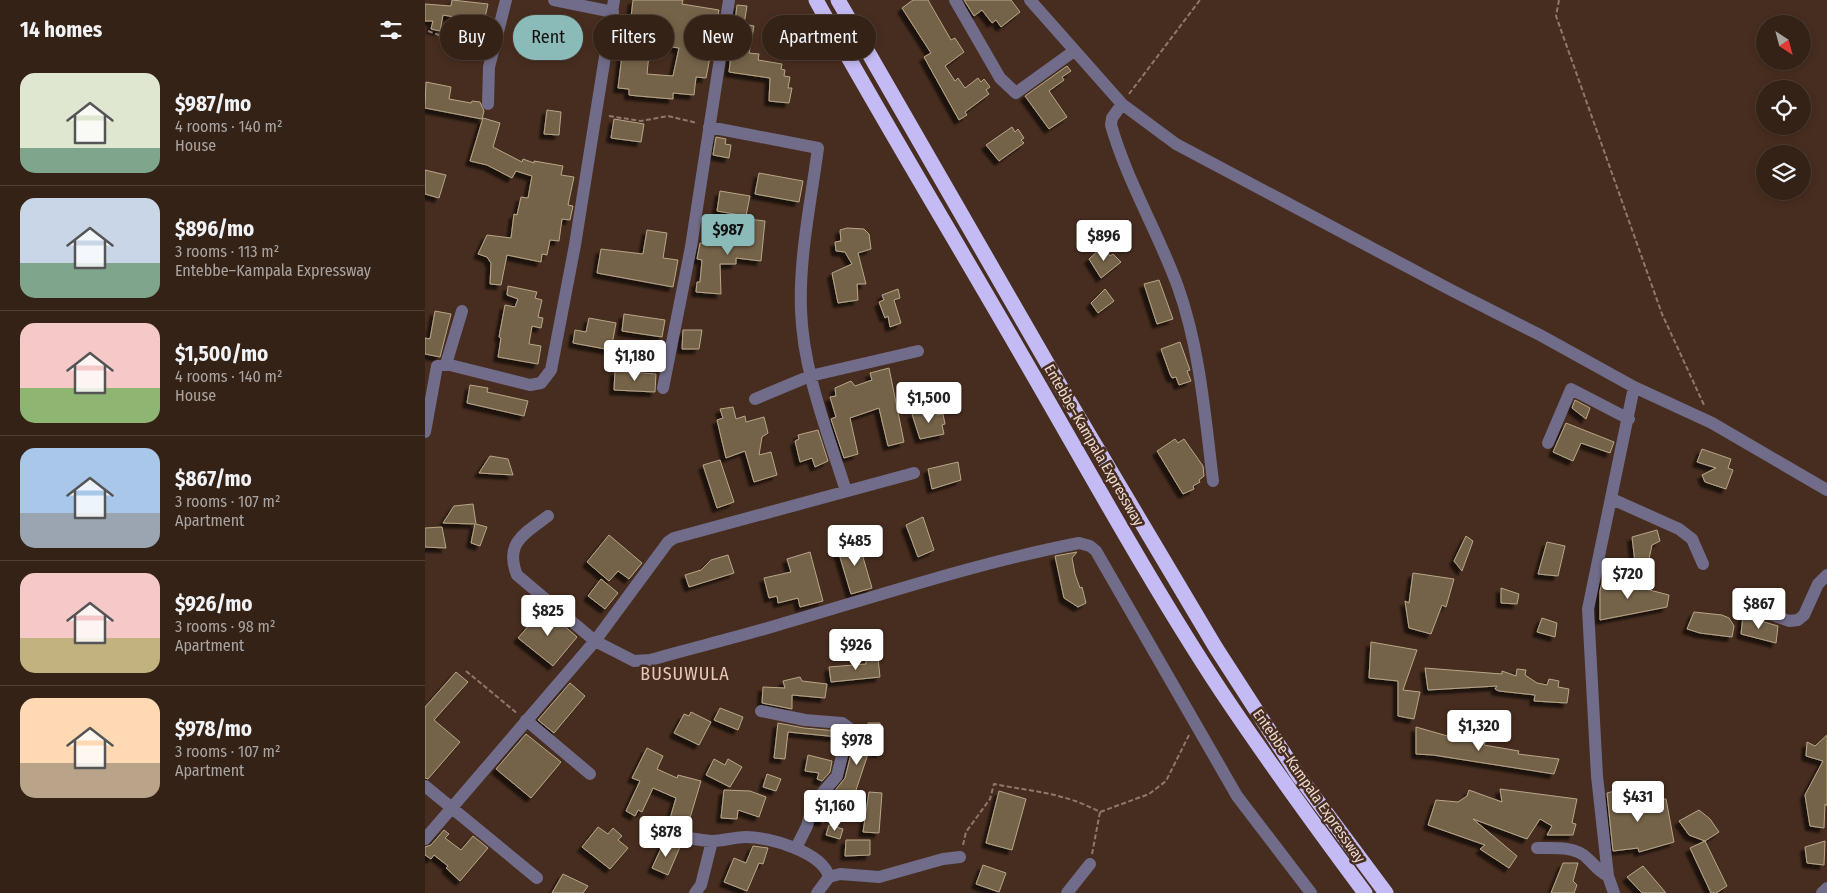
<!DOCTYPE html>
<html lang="en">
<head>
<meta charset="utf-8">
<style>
	:root { --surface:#352217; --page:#402f24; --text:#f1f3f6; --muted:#aaa4a1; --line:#4f3f36; --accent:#8bbbb9 }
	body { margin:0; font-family:"Fira Sans Condensed",sans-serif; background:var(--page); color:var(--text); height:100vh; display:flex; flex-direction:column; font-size:19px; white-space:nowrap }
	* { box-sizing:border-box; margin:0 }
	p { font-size:16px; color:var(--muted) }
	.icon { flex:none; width:28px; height:28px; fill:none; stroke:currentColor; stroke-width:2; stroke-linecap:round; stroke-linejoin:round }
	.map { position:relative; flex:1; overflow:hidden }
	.panel { display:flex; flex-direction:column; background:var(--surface); width:425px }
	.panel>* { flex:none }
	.hud { position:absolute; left:15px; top:15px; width:475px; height:45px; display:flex; gap:10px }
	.needle { width:32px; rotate:144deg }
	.fabs { position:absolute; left:1331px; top:15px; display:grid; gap:10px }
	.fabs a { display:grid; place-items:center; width:55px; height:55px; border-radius:50%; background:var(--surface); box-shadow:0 2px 8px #0003,0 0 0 1px var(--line); font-size:25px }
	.price { position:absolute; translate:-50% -42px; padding:0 11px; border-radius:5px; background:#fff; color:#222; font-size:16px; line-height:32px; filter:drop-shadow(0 1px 2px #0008) }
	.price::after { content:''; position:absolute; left:50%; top:30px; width:15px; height:11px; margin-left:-8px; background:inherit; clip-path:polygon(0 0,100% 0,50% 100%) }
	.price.active { background:var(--accent); color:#111 }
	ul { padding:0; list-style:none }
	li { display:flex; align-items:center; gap:15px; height:125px; padding:0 20px }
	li+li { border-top:1px solid var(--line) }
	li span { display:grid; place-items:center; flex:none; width:140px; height:100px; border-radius:15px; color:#555 }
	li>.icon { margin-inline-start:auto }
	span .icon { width:60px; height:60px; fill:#fffc; stroke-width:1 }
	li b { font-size:21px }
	h2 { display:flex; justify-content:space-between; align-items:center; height:60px; padding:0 20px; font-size:21px }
	.chip { padding:0 18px; border-radius:22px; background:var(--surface); box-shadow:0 2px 8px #0003,0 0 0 1px var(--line); font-size:18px; line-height:45px }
	.chip.active { background:var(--accent); color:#111 }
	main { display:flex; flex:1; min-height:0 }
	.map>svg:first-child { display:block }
</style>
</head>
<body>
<main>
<section class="panel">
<h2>14 homes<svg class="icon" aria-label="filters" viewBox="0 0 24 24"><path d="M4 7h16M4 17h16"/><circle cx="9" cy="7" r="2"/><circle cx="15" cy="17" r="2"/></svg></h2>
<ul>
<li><span style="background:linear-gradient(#dfe7d0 75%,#7fa58c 0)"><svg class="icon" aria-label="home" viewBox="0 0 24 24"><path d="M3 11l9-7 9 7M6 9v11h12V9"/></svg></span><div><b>$987/mo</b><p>4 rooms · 140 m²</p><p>House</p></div></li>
<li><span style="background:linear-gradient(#c9d6e8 65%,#7fa58c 0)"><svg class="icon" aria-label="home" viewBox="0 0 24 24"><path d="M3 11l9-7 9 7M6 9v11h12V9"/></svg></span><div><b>$896/mo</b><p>3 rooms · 113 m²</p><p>Entebbe–Kampala Expressway</p></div></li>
<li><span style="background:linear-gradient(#f6c9c9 65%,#8fb573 0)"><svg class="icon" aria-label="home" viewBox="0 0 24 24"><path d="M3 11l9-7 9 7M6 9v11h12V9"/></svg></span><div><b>$1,500/mo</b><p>4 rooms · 140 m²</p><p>House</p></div></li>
<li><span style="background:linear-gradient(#a9c7e8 65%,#9aa5b1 0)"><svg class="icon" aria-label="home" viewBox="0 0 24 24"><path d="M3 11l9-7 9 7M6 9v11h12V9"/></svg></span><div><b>$867/mo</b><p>3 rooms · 107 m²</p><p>Apartment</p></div></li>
<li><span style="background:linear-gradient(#f6c9c9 65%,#c2b280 0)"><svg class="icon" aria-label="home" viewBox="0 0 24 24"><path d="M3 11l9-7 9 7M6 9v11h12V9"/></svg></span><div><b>$926/mo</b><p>3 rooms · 98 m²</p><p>Apartment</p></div></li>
<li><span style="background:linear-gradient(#ffd9b3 65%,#b9a48a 0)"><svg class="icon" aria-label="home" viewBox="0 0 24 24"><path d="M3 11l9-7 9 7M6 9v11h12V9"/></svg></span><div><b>$978/mo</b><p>3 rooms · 107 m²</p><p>Apartment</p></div></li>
</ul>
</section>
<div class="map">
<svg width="1402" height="893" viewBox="0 0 1402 893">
	<defs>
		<filter id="shadow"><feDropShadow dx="-4.5" dy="4.5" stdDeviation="1" flood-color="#0009"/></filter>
	</defs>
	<rect width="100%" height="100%" fill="#472d1f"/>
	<path fill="#746348" stroke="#b8a689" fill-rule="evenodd" filter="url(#shadow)" d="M27 0 63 4 59 22 18 15 15 31 6 29 8 21H0V4L26 6Z
		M208 0H258L257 4 294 10 281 78 271 77 269 95 248 93V99L213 96 204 95V89L193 88 197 55H194L196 43 203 44ZM225 44 254 48 248 76 222 74Z
		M488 0H503L526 40 530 38 539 52 520 66 530 81 533 78 540 88 553 78 556 82 559 79 565 87 561 90 564 94 540 112 542 115 534 120 499 57 506 53 477 8Z
		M539 0H586L595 12 576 27 571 20 567 23 557 10 549 16Z
		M312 5 322 6 319 24 329 26 324 53 334 54 333 60 357 64 356 69 360 70 359 76 365 77 363 88H367L364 103 344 101 345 78 304 72Z
		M642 66 646 71 637 77 639 80 624 91 642 117 624 129 600 96Z
		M1 82 26 87 24 99 46 103 47 101 55 102 59 111 57 119 0 108Z
		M122 110 136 112 134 135 119 134Z
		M58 118 75 123 68 147 97 162 98 159 109 163V161L138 166 136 175 149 177 143 205 148 206 145 220 137 219 134 241 125 240 122 255 117 254 116 262 82 255 76 285 65 284 66 263 62 257 53 254 62 235 86 238 89 214 92 215 96 197 103 198 107 176 91 171 87 178 62 165 45 161Z
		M189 119 219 124 216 142 186 138Z
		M587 127 590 132 593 129 599 138 596 140 599 143 574 161 561 145Z
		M291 137 301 139 300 144 306 145 304 158 288 155Z
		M0 170 21 175 14 198 0 194Z
		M334 173 378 181 374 202 330 194Z
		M295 191 325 196 321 216 292 211Z
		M323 219 340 221 336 261 311 258V264H295L296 294 271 292 272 282H275L277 260 272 259 275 243 281 244V239L320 245Z
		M422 228 439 229 444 234 446 249 433 253 441 284H432L433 300 413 303 407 273 427 264 420 252 411 251 410 242 416 241 415 230Z
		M222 230 242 233 238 258 253 260 248 287 172 273 176 249 218 254Z
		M676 248 680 253 681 251 685 256 688 254 696 262 676 278 664 259Z
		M734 280 748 319 732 324 719 284Z
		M83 286 112 292 110 298 117 300 113 317 118 318 116 328 107 326 104 344 116 346 113 364 73 357 76 338 74 337 80 305 90 307 93 299 82 295Z
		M473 289 475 298 469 300 476 323 465 327 463 316 460 318 454 302 459 300 457 295Z
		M680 289 689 301 673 313 666 303Z
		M10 311 26 314 15 357 0 354V338L5 339Z
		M199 314 240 320 237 337 197 331Z
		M164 318 191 323 186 350 148 343 150 330 161 332Z
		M258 330H277L274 349H257Z
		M755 342 765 370 762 371 766 381 754 385 751 377 747 378 745 374 736 349Z
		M464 368 479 442 463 446 454 408 425 418 433 454 419 458 406 419 411 417 405 397 411 396 410 388 426 381 430 386 447 380 445 373Z
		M190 371 231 374 230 392 189 390Z
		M45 385 63 388 62 392 103 401 99 416 42 403Z
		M1150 400 1165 408 1161 419 1147 408Z
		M308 407 311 419 320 416 321 422 339 417 343 433 337 437 334 455 346 452 352 475 329 482 320 451 301 458 292 420 298 418 295 409Z
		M510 409 512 415 518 414 520 424 517 425 519 434 495 439 487 414Z
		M1141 423 1189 442 1185 453 1156 443 1148 461 1128 452Z
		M393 430 403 461 390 467 387 458 375 462 370 441 374 439 373 435Z
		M750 439 753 443 759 439 778 466 779 476 774 480 775 482 768 486 769 489 758 494 732 451Z
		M1277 449 1306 459 1303 468 1308 470 1301 489 1280 482 1277 475 1291 468 1272 462Z
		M65 456 83 459 88 475 54 473Z
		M295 460 309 502 292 508 278 465Z
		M533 462 536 480 507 489 503 469Z
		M48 504 51 524 62 527 55 546 46 543 50 524 18 523 29 506Z
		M498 517 509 550 493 557 481 525Z
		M17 527 21 548 0 547V528Z
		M1232 530 1235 541 1227 545 1224 559 1210 562 1207 537Z
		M184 535 217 563 204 579 193 571 184 581 162 562Z
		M1041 536 1048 541 1037 571 1029 561Z
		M433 540 447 588 426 594 412 547Z
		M1122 542 1140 546 1133 576 1113 574Z
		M385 552 398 601 375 607 373 598 353 603 352 596 344 598 339 578 366 572 362 559Z
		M652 552 647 558 650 574 655 588 657 587 661 603 653 607 639 598 630 556Z
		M303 555 309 573 264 587 260 575 276 570 286 560Z
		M988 573 1029 579 1021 607 1017 605 1006 634 984 628 980 601 984 603Z
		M1178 578 1244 595 1242 607 1175 620V591Z
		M176 579 193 593 180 609 163 596Z
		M1076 588 1094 594 1092 604 1076 603Z
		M119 608 152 637 128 666 93 638Z
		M1269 612 1297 615 1304 618 1309 626 1307 637 1275 633 1262 629Z
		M1318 616 1353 626 1351 643 1316 634Z
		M1117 618 1132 623 1130 637 1112 632Z
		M946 642 992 650 978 690 995 692 989 719 973 716V681L944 678Z
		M453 658 455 677 406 682 404 667 441 664V659Z
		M1000 668 1077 674V671L1091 676 1092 669 1101 670 1100 675 1112 683 1122 685 1124 679 1134 681 1133 687 1144 689 1142 703 1109 701 1110 695 1074 691 1070 689 1072 686 1003 690Z
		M31 672 43 682 9 720 35 742 3 779 0 778V707Z
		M375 677 377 681 402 684 400 698 367 695V709L337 703 338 687 360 688 358 681Z
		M145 683 160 696 129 733 113 720Z
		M295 708 318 717 313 730 289 720Z
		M266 712 286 722 274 745 249 733 259 714 264 716Z
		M353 723 379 728 413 731V737L363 732 360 759 349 758Z
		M443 723H455V753L444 751 425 808 405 802 408 793 420 778 430 738 443 740Z
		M991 727 1026 737 1061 741 1059 745 1094 751 1093 754 1134 759 1129 774 1008 755 991 754Z
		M101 734 136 762 106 798 71 769Z
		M1402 735V806L1400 804 1399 828 1385 826 1380 795 1398 761 1381 756 1382 742 1390 746Z
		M222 748 238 756 232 769 252 778 253 775 276 781 262 828 244 822 251 798 228 788 217 812 213 810 210 816 201 811 215 781 207 778Z
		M383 755 407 761 405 772 397 781 392 779 394 773 380 771Z
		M289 759 300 765 303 759 317 767 305 787 281 775Z
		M342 774 356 779 351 791 338 787Z
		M1204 787 1210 810 1229 803 1228 799H1241L1249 842 1214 852 1213 848 1188 851 1182 793Z
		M1075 789 1152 799 1147 823 1151 824 1148 835H1122L1127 826 1115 819 1102 839 1048 819 1092 856 1084 868 1055 849 1060 845 1003 825 1011 800 1033 802 1042 796 1044 790 1077 802Z
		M299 790 325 791 341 797 334 817 313 810 312 819 296 818Z
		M574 791 601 799 587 850 561 843Z
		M444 792 457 793 454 833 438 832Z
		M400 802 405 803 399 822 392 820 395 808Z
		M1274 810 1285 819 1294 832 1280 841 1264 835 1254 821Z
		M404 825 418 829 415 839 401 835Z
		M173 827 183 834 188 828 197 836 193 840 203 848 185 869 157 847Z
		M19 830 24 834 20 838 36 850 48 836 63 848 35 881 21 868 23 866 9 855 6 859 0 855V847L6 845Z
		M421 840H445V855L420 856Z
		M1280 841 1302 886 1291 893H1286L1265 848Z
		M1400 841 1399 865 1382 863 1380 847Z
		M239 842 255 847 243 875 227 868Z
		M328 846 343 848 338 864 334 863 322 891 299 882 309 858 321 863Z
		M1138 863H1153L1148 881 1152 885 1149 893H1126Z
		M558 865 581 873 574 892 551 884Z
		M1218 866 1241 893H1217L1202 877Z
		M138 874 163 886 158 893H127Z"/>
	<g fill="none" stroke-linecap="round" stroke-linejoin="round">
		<path stroke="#8e786c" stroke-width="2" stroke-dasharray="5 2.5" stroke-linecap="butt" d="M1134 0 1131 16 1237 314 1279 405
			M3 31 55 50
			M704 94 775 0
			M184 116 216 121 243 116 272 123
			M41 671 93 714
			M538 845 541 832 565 799 569 784C609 792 637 792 675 812L724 794 741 781 764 735
			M667 854 675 812"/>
		<path stroke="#716c89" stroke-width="12" d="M129 0 188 12
			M530 0 575 78 591 93 649 51
			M605 0 697 104 751 144 1026 290 1115 335 1209 387 1287 423 1402 490
			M63 104 64 67 81 0
			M697 104 687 118 686 125C702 181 733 232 753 287 775 349 780 416 788 481
			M284 127 393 148C386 201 374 257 376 310 378 372 403 433 421 491
			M21 364 37 311
			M238 388 266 247 304 0
			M330 399 385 376 493 351
			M0 432 12 366 21 364 105 385 116 383 126 370 150 245 189 0
			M1123 443 1146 389 1204 419
			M1187 499 1254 529 1267 539 1278 564
			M123 516C100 533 79 543 92 575L170 641 209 661 225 660C267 648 310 638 353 625 453 596 551 563 654 543L665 546 671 551 812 796 886 893
			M1324 606 1364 621 1373 620 1379 615 1393 584 1402 575
			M336 711 380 720 417 723 424 728 412 776 388 804 382 826 371 848
			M101 720 165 774
			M0 786 112 878
			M237 833C253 836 270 840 287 841 298 841 310 837 321 837 344 837 398 852 404 877
			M0 839 170 641 243 542 249 538 489 473
			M1112 848C1128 848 1150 846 1162 858 1170 865 1173 871 1183 876
			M270 893 276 885 287 841
			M392 893 404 877 415 874 454 877 518 859 535 857
			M642 893 665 864
			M1189 893 1183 876 1172 776 1163 609 1209 387
			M1397 893 1402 888"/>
		<path stroke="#c4bbf4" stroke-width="15" d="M391 0C456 117 525 231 592 347 659 462 723 580 796 691 842 760 891 827 940 893
			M413 0 644 401 791 648 873 775 961 893"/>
	</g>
	<g text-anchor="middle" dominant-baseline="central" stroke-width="5" stroke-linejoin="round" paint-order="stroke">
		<g font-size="15" fill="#ecdbd2" stroke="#472d1f">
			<text transform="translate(669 445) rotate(60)">Entebbe–Kampala Expressway</text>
			<text transform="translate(884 786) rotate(55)">Entebbe–Kampala Expressway</text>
		</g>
		<g font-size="18" letter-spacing="1" fill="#eac8b7" stroke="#472d1f">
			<text x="260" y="674">BUSUWULA</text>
		</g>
	</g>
</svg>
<div class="fabs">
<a><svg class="needle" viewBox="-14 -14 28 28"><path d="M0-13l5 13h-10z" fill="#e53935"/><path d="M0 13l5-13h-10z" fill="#aaa4a1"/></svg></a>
<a><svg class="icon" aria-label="locate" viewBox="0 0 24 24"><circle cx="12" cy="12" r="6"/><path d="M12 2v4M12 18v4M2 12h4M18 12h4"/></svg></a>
<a><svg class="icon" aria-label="layers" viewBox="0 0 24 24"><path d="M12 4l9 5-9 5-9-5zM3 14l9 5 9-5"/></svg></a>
</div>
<b class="price active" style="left:303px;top:256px">$987</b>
<b class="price" style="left:679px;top:262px">$896</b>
<b class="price" style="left:210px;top:382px">$1,180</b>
<b class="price" style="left:504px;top:424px">$1,500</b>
<b class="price" style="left:430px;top:567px">$485</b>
<b class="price" style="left:1203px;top:600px">$720</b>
<b class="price" style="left:1334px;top:630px">$867</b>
<b class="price" style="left:123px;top:637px">$825</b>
<b class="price" style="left:431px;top:671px">$926</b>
<b class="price" style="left:1054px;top:752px">$1,320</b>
<b class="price" style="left:432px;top:766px">$978</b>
<b class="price" style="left:1213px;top:823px">$431</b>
<b class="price" style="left:410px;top:832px">$1,160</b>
<b class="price" style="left:241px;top:858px">$878</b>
<div class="hud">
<a class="chip">Buy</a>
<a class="chip active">Rent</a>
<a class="chip">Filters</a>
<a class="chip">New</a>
<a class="chip">Apartment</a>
</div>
</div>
</main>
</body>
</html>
